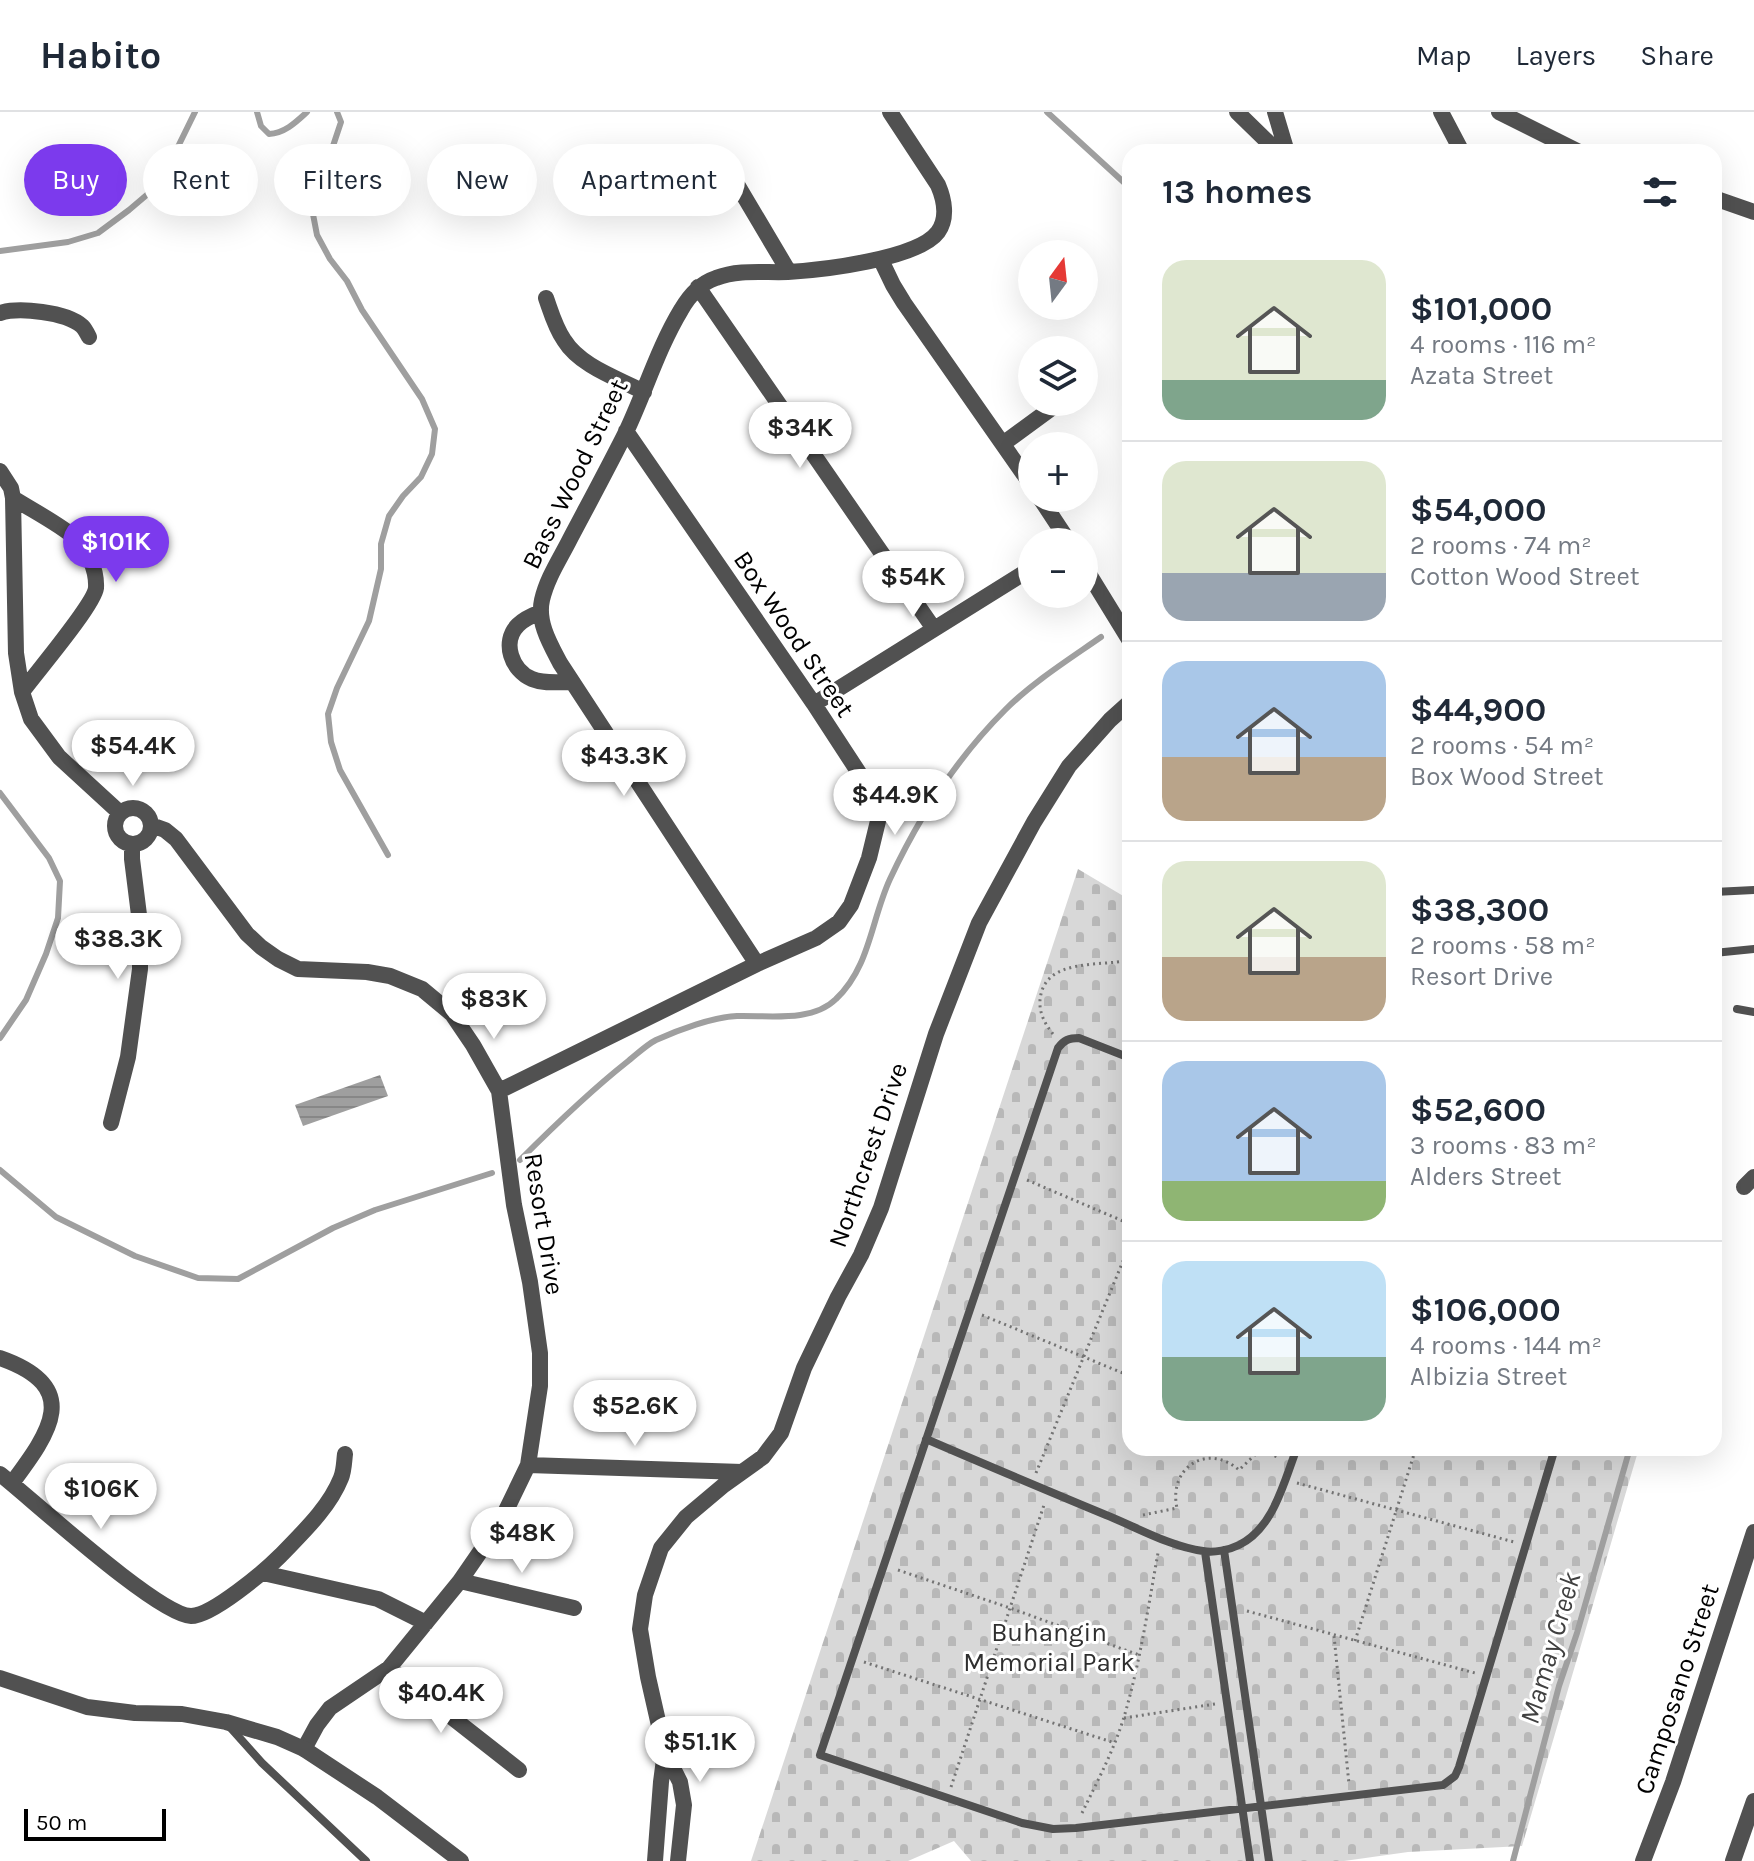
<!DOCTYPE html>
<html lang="en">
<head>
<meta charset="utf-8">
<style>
	:root { --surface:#fff; --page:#f2f2f3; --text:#1f2937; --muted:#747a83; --line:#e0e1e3; --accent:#7c3aed }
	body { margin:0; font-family:Karla,sans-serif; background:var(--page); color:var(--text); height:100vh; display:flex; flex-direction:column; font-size:30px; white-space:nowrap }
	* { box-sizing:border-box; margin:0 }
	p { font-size:26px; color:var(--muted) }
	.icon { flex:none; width:44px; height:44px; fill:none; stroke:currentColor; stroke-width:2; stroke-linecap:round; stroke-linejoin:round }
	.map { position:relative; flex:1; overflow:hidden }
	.details { position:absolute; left:1122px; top:32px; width:600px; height:1312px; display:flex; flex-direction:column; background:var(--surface); border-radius:24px; box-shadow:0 8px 32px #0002 }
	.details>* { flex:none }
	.banner { position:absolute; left:24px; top:32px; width:760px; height:72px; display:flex; gap:16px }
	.needle { width:52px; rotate:15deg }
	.tools { position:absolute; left:1018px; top:128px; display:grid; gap:16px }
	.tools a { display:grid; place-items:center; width:80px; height:80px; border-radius:50%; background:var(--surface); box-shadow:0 8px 32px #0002; font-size:40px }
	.scale { position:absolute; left:24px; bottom:20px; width:142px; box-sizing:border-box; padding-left:8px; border:4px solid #000; border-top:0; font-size:22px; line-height:28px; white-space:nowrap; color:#000; -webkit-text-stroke:6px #fff; paint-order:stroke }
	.price { position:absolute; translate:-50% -68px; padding:0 18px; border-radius:28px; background:#fff; color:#222; font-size:26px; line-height:52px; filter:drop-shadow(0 2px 4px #0008) }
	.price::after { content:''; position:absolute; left:50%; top:48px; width:24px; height:18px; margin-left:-12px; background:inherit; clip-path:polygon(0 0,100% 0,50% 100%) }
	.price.selected { background:var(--accent); color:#fff }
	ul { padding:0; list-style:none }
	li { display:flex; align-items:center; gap:24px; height:200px; padding:0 40px }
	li+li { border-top:2px solid var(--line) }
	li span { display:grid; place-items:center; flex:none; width:224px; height:160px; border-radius:24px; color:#555 }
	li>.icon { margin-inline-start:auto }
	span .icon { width:96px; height:96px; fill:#fffc; stroke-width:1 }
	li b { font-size:34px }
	h2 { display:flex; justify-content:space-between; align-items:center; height:96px; padding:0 40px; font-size:34px }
	.tag { padding:0 28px; border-radius:36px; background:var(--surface); box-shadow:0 8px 32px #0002; font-size:28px; line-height:72px }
	.tag.selected { background:var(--accent); color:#fff }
	header { display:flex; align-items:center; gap:48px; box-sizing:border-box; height:112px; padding:0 40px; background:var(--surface); border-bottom:2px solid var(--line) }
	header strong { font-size:38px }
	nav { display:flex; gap:44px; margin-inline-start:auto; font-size:28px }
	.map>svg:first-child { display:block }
</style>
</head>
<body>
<header>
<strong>Habito</strong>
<nav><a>Map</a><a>Layers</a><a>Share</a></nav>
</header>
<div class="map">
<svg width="1754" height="1749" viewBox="0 0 1754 1749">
	<defs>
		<pattern id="cemetery-stones" width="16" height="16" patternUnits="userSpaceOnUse" patternTransform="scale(2)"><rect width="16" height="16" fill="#d8d8d8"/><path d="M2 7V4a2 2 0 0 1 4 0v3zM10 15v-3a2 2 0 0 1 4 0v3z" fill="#b8b8b8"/></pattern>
		<pattern id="water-rules" width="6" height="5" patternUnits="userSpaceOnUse" patternTransform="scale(2)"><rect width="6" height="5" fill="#9f9f9f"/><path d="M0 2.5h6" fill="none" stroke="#878787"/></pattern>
	</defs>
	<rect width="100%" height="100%" fill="#fff"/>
	<path fill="url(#cemetery-stones)" d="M1078 757 1130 788V1336H1639L1522 1734 1408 1740 1344 1749H971L954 1729 908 1749H751Z"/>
	<path fill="url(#water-rules)" d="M380 963 388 984 303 1014 295 993Z"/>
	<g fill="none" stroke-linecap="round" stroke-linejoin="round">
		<path stroke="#9f9f9f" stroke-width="6" d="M257 0 261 14 269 22C285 21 296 10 307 0
			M337 0 341 10 312 97 317 123 330 147 347 169 362 198 422 287 435 317 432 342 421 365 403 384 389 404 381 432V457L369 509 337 576 328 602 331 630 340 658 388 743
			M1047 0 1130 76
			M0 139 68 130 98 121 129 98 149 81 170 51 195 0
			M0 681 49 746 60 769 58 806 46 842 26 888 0 926
			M520 1048C555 1013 589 980 627 950 636 943 646 933 656 928 678 918 713 905 737 904 767 903 812 911 836 887 870 855 871 808 890 767 919 705 956 647 1005 598 1033 570 1068 548 1101 525
			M0 1058 56 1105 135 1144 198 1166 238 1167 333 1116 375 1098 492 1061
			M1513 1749 1559 1574 1577 1521 1630 1336"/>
		<path stroke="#737373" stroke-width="3" stroke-dasharray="2 4" stroke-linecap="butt" d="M1053 922C1045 912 1039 901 1040 888 1044 845 1100 855 1130 848
			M1027 1068 1130 1112
			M982 1203 1130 1264
			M1208 1336 1209 1346
			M1036 1361 1130 1132
			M1297 1371 1514 1430
			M1143 1403 1177 1396C1168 1356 1207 1330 1239 1358L1260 1338 1280 1346
			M898 1458 1010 1496 1139 1543
			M1247 1499 1475 1561
			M1334 1524 1349 1672
			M1355 1529 1416 1336
			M864 1550 1115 1631
			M1124 1606 1215 1592
			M951 1675 1044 1393
			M1082 1701C1097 1670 1114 1638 1124 1605 1140 1551 1148 1496 1158 1441"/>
		<path stroke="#515151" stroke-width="8" d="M1714 780 1754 778
			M1714 841 1754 837
			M1737 897 1754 900
			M1130 946 1079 926C1069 926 1064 928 1058 936L820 1643 1022 1711 1053 1717 1076 1716 1443 1673 1455 1664 1459 1655 1555 1336
			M926 1327C986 1353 1046 1378 1106 1403 1136 1415 1171 1435 1203 1439 1214 1441 1229 1438 1239 1433 1274 1416 1284 1369 1297 1336
			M1224 1438 1269 1749
			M1205 1440 1250 1749
			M229 1614 262 1651 366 1749"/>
		<path stroke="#515151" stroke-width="16" d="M1237 0 1278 40
			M1275 0 1287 40
			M1441 0 1462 40
			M1499 0 1579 40
			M738 74 789 160
			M1714 86 1754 100
			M881 148 893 173 904 191 1032 374
			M698 175 934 517
			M546 186C551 200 555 215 564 228 580 254 617 266 644 280
			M0 201C19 195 66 200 82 214 85 217 87 221 89 225
			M1004 331 1060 290
			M0 359 11 376 13 386 16 541 22 580 31 607 59 645 120 701
			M13 386C30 397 61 413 75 426 88 438 97 458 96 476 94 493 35 562 22 580
			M1040 386 1069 430
			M1084 454 1130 529
			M541 500C533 503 524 507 518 513 501 530 512 559 532 567 544 572 558 570 571 570
			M814 592 1032 456
			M115 714a18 18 0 1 1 36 0a18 18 0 1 1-36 0Z
			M151 713 165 718 176 727 247 822 261 835 278 847 298 857 367 860 390 864 422 877 452 902 473 933 499 979 514 1093 530 1170 540 1241V1274L528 1353 500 1411 460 1469 389 1556 330 1596 317 1613 304 1637
			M757 852 560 551C550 532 537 510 542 488 547 466 560 447 570 427 589 391 608 356 626 320 645 280 658 236 681 198 689 184 701 171 716 166 739 157 765 161 788 160 822 158 918 147 938 120 948 106 944 87 938 73L890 0
			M499 979 757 852 816 826 839 810 851 793 869 746 878 709 876 687 814 592 626 319
			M111 1011 128 945 140 857V811L132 747V732
			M1744 1075 1754 1065
			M0 1246C83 1275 50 1320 12 1371
			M528 1353 742 1360
			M0 1362C33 1388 158 1503 191 1504 212 1504 265 1459 281 1443 303 1420 329 1396 341 1366 344 1359 344 1350 345 1342
			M263 1461 378 1487 426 1511
			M460 1469 574 1496
			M389 1556 519 1658
			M655 1749 661 1670 665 1640
			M678 1749 684 1693 680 1670 665 1640 648 1565 640 1517 645 1483 661 1436 686 1405 724 1373 763 1345 781 1321 804 1256 838 1185 861 1143 881 1096 936 922 979 811 1034 710 1069 654 1110 608 1130 590
			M1643 1749 1673 1670 1754 1420
			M1733 1749 1754 1689"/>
		<path stroke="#515151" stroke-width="16" d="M0 1566 87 1595 135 1601 182 1602 226 1610 277 1625 304 1637 377 1685 461 1749"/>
	</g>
	<g text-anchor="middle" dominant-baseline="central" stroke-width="6" stroke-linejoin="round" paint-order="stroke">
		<g font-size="26" fill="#000" stroke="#fff">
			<text transform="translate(575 362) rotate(-64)">Bass Wood Street</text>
			<text transform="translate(794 522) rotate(56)">Box Wood Street</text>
			<text transform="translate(868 1043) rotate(-71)">Northcrest Drive</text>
			<text transform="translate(544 1112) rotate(81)">Resort Drive</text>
			<text transform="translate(1677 1577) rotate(-72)">Camposano Street</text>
		</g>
		<g font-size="26" fill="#2f2f2f" stroke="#fff">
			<text x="1049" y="1520">Buhangin<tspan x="1049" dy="30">Memorial Park</tspan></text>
		</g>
		<g font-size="28" font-style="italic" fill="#404040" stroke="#fff">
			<text transform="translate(1550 1536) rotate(-74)">Mamay Creek</text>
		</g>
	</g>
</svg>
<div class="tools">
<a><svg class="needle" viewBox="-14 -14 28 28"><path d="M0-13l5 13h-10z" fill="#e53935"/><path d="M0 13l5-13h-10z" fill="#747a83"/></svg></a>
<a><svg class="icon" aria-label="layers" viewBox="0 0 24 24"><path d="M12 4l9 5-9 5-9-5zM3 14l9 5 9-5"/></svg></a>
<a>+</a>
<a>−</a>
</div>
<div class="scale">50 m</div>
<b class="price" style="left:800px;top:358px">$34K</b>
<b class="price selected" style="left:116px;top:472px">$101K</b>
<b class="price" style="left:913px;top:507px">$54K</b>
<b class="price" style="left:133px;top:676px">$54.4K</b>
<b class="price" style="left:624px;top:686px">$43.3K</b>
<b class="price" style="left:895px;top:725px">$44.9K</b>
<b class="price" style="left:118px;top:869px">$38.3K</b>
<b class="price" style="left:494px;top:929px">$83K</b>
<b class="price" style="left:635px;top:1336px">$52.6K</b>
<b class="price" style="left:101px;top:1419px">$106K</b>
<b class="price" style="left:522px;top:1463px">$48K</b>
<b class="price" style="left:441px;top:1623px">$40.4K</b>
<b class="price" style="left:700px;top:1672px">$51.1K</b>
<div class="banner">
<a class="tag selected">Buy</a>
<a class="tag">Rent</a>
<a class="tag">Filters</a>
<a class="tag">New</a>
<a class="tag">Apartment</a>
</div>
<section class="details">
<h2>13 homes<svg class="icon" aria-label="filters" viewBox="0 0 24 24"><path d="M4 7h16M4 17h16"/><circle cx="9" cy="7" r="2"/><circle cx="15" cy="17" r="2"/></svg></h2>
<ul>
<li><span style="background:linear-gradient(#dfe7d0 75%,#7fa58c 0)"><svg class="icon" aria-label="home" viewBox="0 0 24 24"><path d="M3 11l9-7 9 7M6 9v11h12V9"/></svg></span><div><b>$101,000</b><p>4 rooms · 116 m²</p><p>Azata Street</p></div></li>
<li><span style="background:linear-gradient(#dfe7d0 70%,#9aa5b1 0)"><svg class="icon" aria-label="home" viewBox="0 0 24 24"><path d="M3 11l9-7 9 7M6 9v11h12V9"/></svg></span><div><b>$54,000</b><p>2 rooms · 74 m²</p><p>Cotton Wood Street</p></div></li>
<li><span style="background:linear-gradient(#a9c7e8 60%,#b9a48a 0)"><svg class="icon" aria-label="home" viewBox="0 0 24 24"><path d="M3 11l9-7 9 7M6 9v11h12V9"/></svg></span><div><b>$44,900</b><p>2 rooms · 54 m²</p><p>Box Wood Street</p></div></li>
<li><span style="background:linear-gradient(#dfe7d0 60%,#b9a48a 0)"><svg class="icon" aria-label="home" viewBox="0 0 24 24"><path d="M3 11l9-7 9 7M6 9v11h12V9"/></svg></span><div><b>$38,300</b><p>2 rooms · 58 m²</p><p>Resort Drive</p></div></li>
<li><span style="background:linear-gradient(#a9c7e8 75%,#8fb573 0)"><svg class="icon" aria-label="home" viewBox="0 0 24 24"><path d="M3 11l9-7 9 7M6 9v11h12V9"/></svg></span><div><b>$52,600</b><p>3 rooms · 83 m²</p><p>Alders Street</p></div></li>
<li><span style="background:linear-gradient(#bfe0f5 60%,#7fa58c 0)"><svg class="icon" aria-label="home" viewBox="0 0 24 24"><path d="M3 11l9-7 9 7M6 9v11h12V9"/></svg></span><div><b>$106,000</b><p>4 rooms · 144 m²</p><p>Albizia Street</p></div></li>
</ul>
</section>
</div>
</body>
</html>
